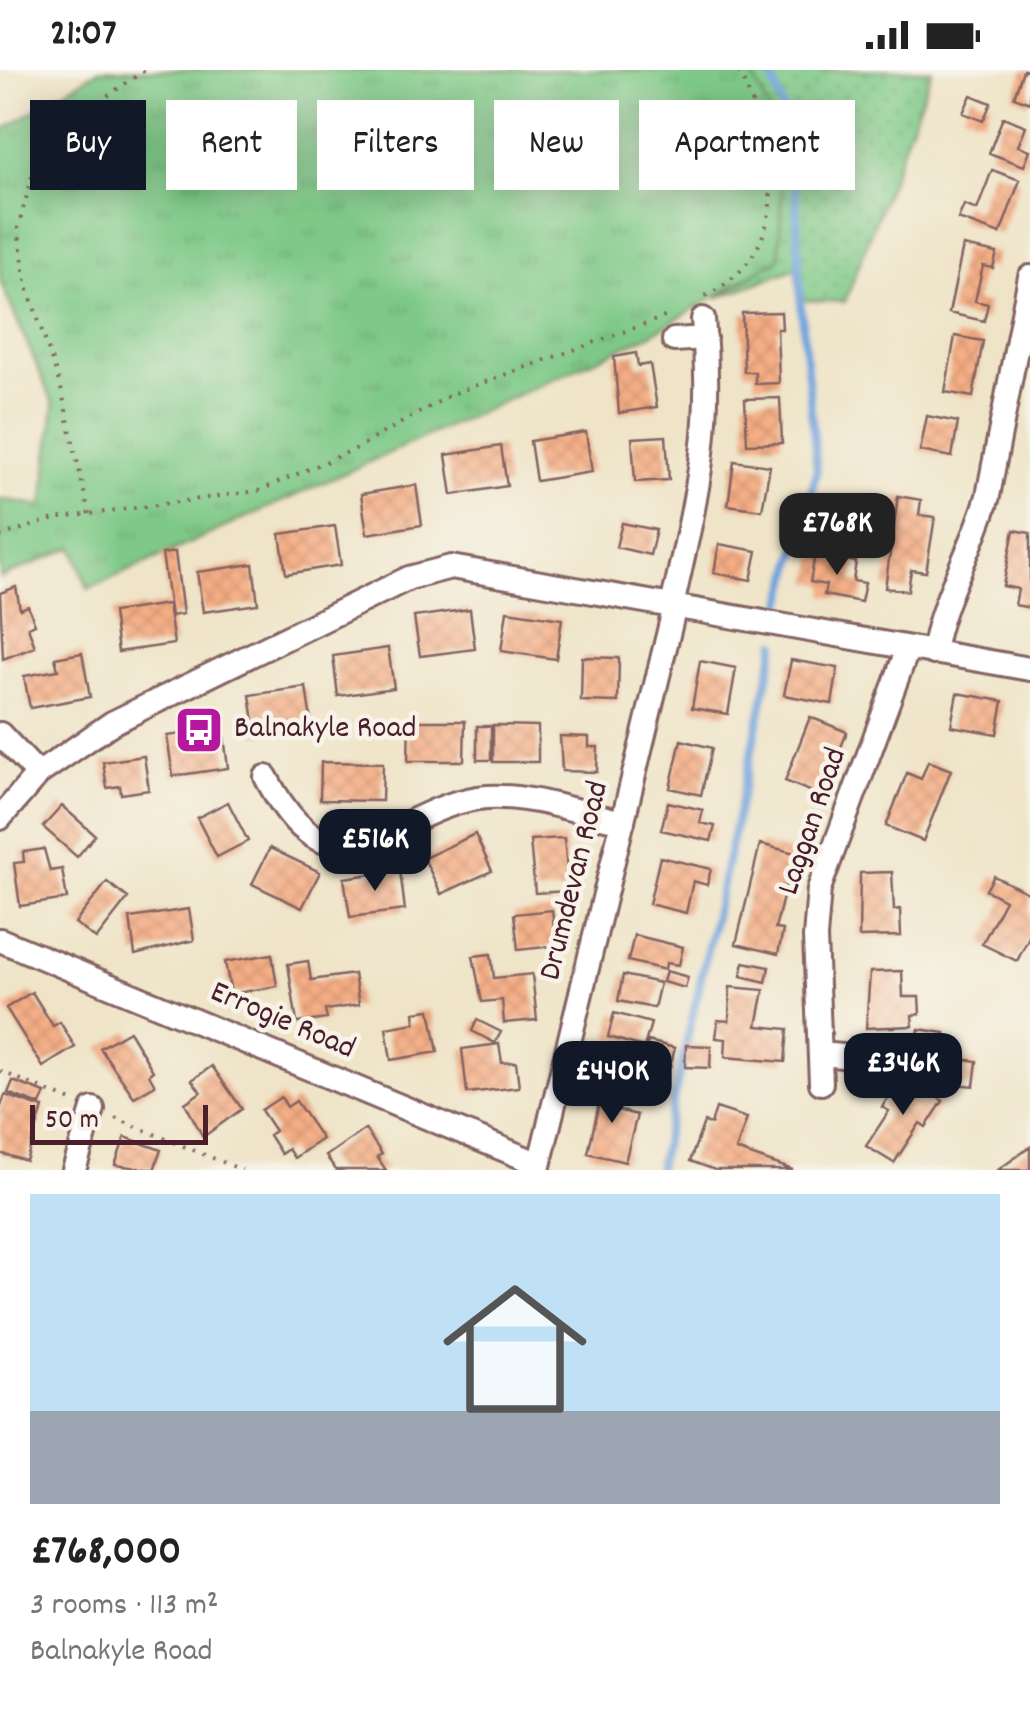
<!DOCTYPE html>
<html lang="en">
<head>
<meta charset="utf-8">
<style>
	:root { --surface:#fff; --page:#f6f6f6; --text:#222; --muted:#767676; --line:#e0e0e0; --accent:#111827 }
	body { margin:0; font-family:Dekko,sans-serif; background:var(--page); color:var(--text); height:100vh; display:flex; flex-direction:column; font-size:38px; white-space:nowrap }
	* { box-sizing:border-box; margin:0 }
	p { font-size:32px; color:var(--muted) }
	.icon { flex:none; width:55px; height:55px; fill:none; stroke:currentColor; stroke-width:2; stroke-linecap:round; stroke-linejoin:round }
	.map { position:relative; height:1100px; overflow:hidden }
	.details { display:flex; flex-direction:column; background:var(--surface); flex:1 }
	.details>* { flex:none }
	.guide { position:absolute; left:30px; top:30px; width:970px; height:90px; display:flex; gap:20px }
	.scale { position:absolute; left:30px; bottom:25px; width:178px; box-sizing:border-box; padding-left:10px; border:5px solid #4a1f2b; border-top:0; font-size:28px; line-height:35px; white-space:nowrap; color:#4a1f2b; -webkit-text-stroke:8px #f7f3e8; paint-order:stroke }
	.price { position:absolute; translate:-50% -85px; padding:0 22px; border-radius:20px; background:var(--accent); color:#fff; font-size:32px; line-height:65px; filter:drop-shadow(0 2px 5px #0008) }
	.price::after { content:''; position:absolute; left:50%; top:60px; width:30px; height:22px; margin-left:-15px; background:inherit; clip-path:polygon(0 0,100% 0,50% 100%) }
	.price.on { background:#222; color:#fff }
	ul { padding:0; list-style:none }
	li { display:grid; align-content:center; gap:20px; height:530px; padding:0 30px }
	li+li { border-top:2px solid var(--line) }
	li span { display:grid; place-items:center; height:310px; border-radius:0px; color:#555 }
	li>.icon { margin-inline-start:auto }
	span .icon { width:180px; height:180px; fill:#fffc; stroke-width:1 }
	li b { font-size:42px }
	.chip { padding:0 35px; border-radius:0px; background:var(--surface); box-shadow:0 5px 25px #0003; font-size:35px; line-height:90px }
	.chip.on { background:var(--accent); color:#fff }
	.status { display:flex; justify-content:space-between; align-items:center; height:70px; padding:0 50px; background:var(--surface); direction:ltr }
	.status svg { height:28px; fill:currentColor }
	.map>svg:first-child { display:block }
</style>
</head>
<body>
<div class="status"><b>21:07</b><svg viewBox="0 0 49 12"><path d="M0 12V9h3v3zM5 12V6h3v6zM10 12V3h3v9zM15 12V0h3v12zM26 1h20v11H26zM47 4h2v5h-2z"/></svg></div>
<div class="map">
<svg width="1030" height="1100" viewBox="0 0 1030 1100">
	<defs>
		<pattern id="grass-dots" width="8" height="8" patternUnits="userSpaceOnUse" patternTransform="scale(2.5)"><rect width="8" height="8" fill="#7ec987"/><path d="M2 2h.1M6 6h.1" fill="none" stroke="#6eac75" stroke-width="1.8" stroke-linecap="round"/></pattern>
		<pattern id="park-tufts" width="24" height="20" patternUnits="userSpaceOnUse" patternTransform="scale(2.5)"><rect width="24" height="20" fill="#7ec987"/><path d="M3 7l-1-3M5 7V3M7 7l1-3M15 17l-1-3M17 17v-4M19 17l1-3" fill="none" stroke="#6eac75"/></pattern>
		<pattern id="building-cross-hatch" width="8" height="8" patternUnits="userSpaceOnUse" patternTransform="scale(2.5)"><rect width="8" height="8" fill="#f5ae85"/><path d="M0 0l8 8M0 8l8-8" fill="none" stroke="#d49573"/></pattern>
	</defs>
	<rect width="100%" height="100%" fill="#f7f3e8"/>
	<filter id="ink" filterUnits="userSpaceOnUse"><feTurbulence type="fractalNoise" baseFrequency=".01" numOctaves="2"/><feDisplacementMap in="SourceGraphic" scale="20" xChannelSelector="R" yChannelSelector="G"/><feConvolveMatrix kernelMatrix="1 2 1 2 8 2 1 2 1" color-interpolation-filters="sRGB"/></filter>
	<filter id="wash" filterUnits="userSpaceOnUse"><feTurbulence type="fractalNoise" baseFrequency=".0048" numOctaves="4" result="noise"/><feDisplacementMap in="SourceGraphic" scale="40" xChannelSelector="R" yChannelSelector="G"/><feGaussianBlur stdDeviation="2.25" result="paint"/><feColorMatrix in="noise" values="0 0 0 0 0 0 0 0 0 0 0 0 0 0 0 0 0 1.4 0 .05"/><feComposite in="paint" operator="in"/></filter>
	<g filter="url(#wash)">
		<rect width="100%" height="100%" fill="#efe4c8"/>
		<path fill="url(#grass-dots)" stroke="#647459" stroke-width="2.5" d="M750 0H932L845 232 798 230 796 198 717 228 779 188 783 70Z"/>
		<path fill="url(#park-tufts)" stroke="#647459" stroke-width="2.5" d="M99 0H750L783 69 779 188 650 265 88 519 73 477 0 508V429L43 436 54 335 0 211V62Z"/>
		<g fill="none" stroke-linecap="round" stroke-linejoin="round">
			<path stroke="#70a3dc" stroke-width="8" d="M769 0 793 65 801 236 817 400 783 534
				M658 1100 776 573"/>
		</g>
		<g id="blocks">
			<path fill="url(#building-cross-hatch)" d="M1023 0H1030V33L1014 27Z
				M971 25 991 33 983 51 963 43Z
				M1003 47 1026 56 1018 76 1030 80 1024 96 989 83Z
				M992 100 1020 110 1000 164 958 149 964 135 977 140Z
				M963 176 997 183 993 198 983 196 975 231 988 234 984 251 949 243Z
				M781 242 782 259H777L779 313 755 314V302H744L742 243Z
				M955 266 983 271 973 327 945 322Z
				M636 283 638 296 650 294 657 337 619 343 614 287Z
				M780 328 782 373 747 374 745 329Z
				M927 346 958 352 952 387 920 381Z
				M586 362 592 402 536 411 530 371Z
				M666 366 669 410 635 412 632 368Z
				M501 376 507 416 452 425 446 385Z
				M734 391 770 396 762 440 728 435Z
				M416 415 422 455 367 464 361 424Z
				M898 426 921 430 919 445 935 447 926 502 911 500 908 521 885 518Z
				M622 453 656 460 650 485 616 477Z
				M335 456 341 495 286 504 280 464Z
				M1014 460 1030 463V538L1015 535 1018 519 1003 516Z
				M719 474 757 481 751 510 714 503Z
				M175 482 183 544 171 546 162 484Z
				M815 485 856 492 853 511 865 513 861 532 824 525 826 515 810 512Z
				M253 494 258 534 203 542 197 502Z
				M16 517 20 539 28 536 35 554 28 557 35 577 3 589 0 523Z
				M168 534 174 574 118 582 113 542Z
				M470 539 475 579 420 586 414 547Z
				M507 541 562 549 556 589 501 581Z
				M388 578 394 618 338 626 333 586Z
				M82 583 90 627 30 638 24 606 58 600 55 588Z
				M582 587 619 588 618 632 581 631Z
				M791 590 838 598 832 634 784 625Z
				M700 591 736 598 728 644 692 638Z
				M306 617 312 657 256 665 250 625Z
				M957 623 1003 631 997 664 951 656Z
				M810 647 847 662 822 726 785 711Z
				M409 651H465L464 691H408Z
				M493 655 538 656V692H493Z
				M477 656H491V690H477Z
				M223 658 228 698 173 706 167 666Z
				M560 666 589 667V677H598L597 702 562 701Z
				M681 670 712 678 701 725 670 718Z
				M144 686 149 720 121 724 120 716 107 718 103 692Z
				M928 691 951 700 923 771 886 756 907 703 921 709Z
				M321 692 383 693 382 731 320 730Z
				M228 732 248 771 217 787 197 748Z
				M668 732 703 740 700 753 715 756 711 771 661 760Z
				M62 736 95 765 77 787 43 757Z
				M475 764 492 801 441 824 424 788Z
				M564 768 569 821 535 823 530 770Z
				M760 774 802 785 796 809 788 807 775 859 783 860 778 884 736 874Z
				M270 778 320 802 302 838 252 814Z
				M44 779 50 801 62 799 67 829 20 836 14 793 24 792 23 782Z
				M660 787 711 799 707 815 693 811 686 843 649 834Z
				M400 800 405 840 350 847 344 808Z
				M892 802 894 840 900 839 901 866 859 867 860 803Z
				M994 806 1030 824V865L1017 891 982 874 1005 830 986 820Z
				M107 812 128 828 96 869 75 853Z
				M189 839 194 870 135 885 130 848Z
				M552 840 556 876 518 880 514 844Z
				M634 865 683 877 679 895 666 893 665 900 628 891Z
				M272 884 277 916 231 924 225 892Z
				M491 884 494 908 532 904 537 950 504 953 502 930 482 932 473 886Z
				M308 891 311 910 354 904 359 935 325 940 327 949 297 953 288 894Z
				M744 892 769 897 766 912 741 906Z
				M666 901 688 907 685 918 663 912Z
				M902 901 903 927H919L920 944 912 945 913 956 866 958 870 902Z
				M623 905 660 913 654 938 618 931Z
				M730 917 764 920 757 956 788 959 785 992 725 987 726 969 716 968 718 950 729 951Z
				M32 922 53 956 60 952 75 977 43 997 6 938Z
				M430 940 438 982 391 990 386 958 415 953 414 942Z
				M614 943 651 953 644 977 608 967Z
				M477 950 501 962 495 973 472 961Z
				M919 959 945 963 943 978 916 974Z
				M129 961 153 1001 149 1004 155 1015 134 1027 100 978Z
				M648 971 675 978 670 997 644 991Z
				M499 974 502 993 516 992 519 1017 467 1023 462 979Z
				M686 975 711 976 710 998 685 997Z
				M608 983 643 992 636 1017 601 1007Z
				M946 987 977 991 974 1016 943 1013Z
				M212 996 242 1039 203 1067 185 1033 201 1022 192 1010Z
				M904 1004 943 1031 926 1057 920 1053 894 1093 866 1076 889 1041 882 1037Z
				M13 1011 45 1023 40 1035 8 1023Z
				M604 1011 623 1016 617 1040 637 1045 625 1092 588 1083Z
				M5 1025 43 1038 26 1091 0 1083V1039Z
				M281 1027 287 1037 296 1031 322 1069 294 1088 288 1079 281 1084 269 1065 275 1061 261 1040Z
				M716 1038 747 1048 736 1080 793 1100H715L690 1091 704 1052 711 1054Z
				M365 1059 382 1084 377 1087 386 1100H336L326 1086Z
				M125 1067 161 1080 154 1100 115 1095Z
				M1030 1077V1100H998Z"/>
		</g>
	</g>
	<g filter="url(#ink)">
		<use href="#blocks" fill-opacity="0" stroke="#846462" stroke-width="2.5"/>
		<g fill="none" stroke-linecap="round" stroke-linejoin="round">
			<g stroke="#846462" stroke-width="28">
				<path id="minor" d="M674 270 705 268
					M672 536C696 429 714 360 703 249
					M933 583C941 528 973 480 988 426L1030 207
					M0 664 38 704
					M266 707C336 843 394 734 487 727 531 724 580 743 623 752
					M0 748 38 704 112 653 409 508 451 497 1030 599
					M0 870 539 1094
					M820 984 865 988
					M821 1013 815 867 819 819 908 578
					M74 1100 93 1039
					M538 1100 675 536"/>
			</g>
			<path stroke="#846462" stroke-width="4" stroke-dasharray="2.5 8" stroke-linecap="butt" d="M705 226C799 179 775 77 738 0
				M89 444 61 318 26 213 18 158 37 88 90 38 145 0
				M0 466 54 449 258 421 355 379 452 324 670 245
				M0 1001 74 1032
				M115 1048 242 1100"/>
			<use href="#minor" stroke="#fff" stroke-width="22"/>
		</g>
	</g>
	<defs>
		<g id="bus-square" transform="scale(2.5)"><rect x="-9" y="-9" width="18" height="18" rx="4" fill="#b5179e" stroke="#f7f3e8"/><path d="M-5-6H5V4H4V6H2V4H-2V6H-4V4H-5ZM-3.5-4V0h7V-4ZM-3.5 1.2v1.5H-2V1.2ZM2 1.2v1.5H3.5V1.2Z" fill="#fff"/></g>
	</defs>
	<g fill-rule="evenodd">
		<use href="#bus-square" x="199" y="660"/>
	</g>
	<g text-anchor="middle" dominant-baseline="central" stroke-width="9" stroke-linejoin="round" paint-order="stroke">
		<g font-size="32" fill="#4a1f2b" stroke="#f7f3e8" text-anchor="start">
			<text x="234" y="660">Balnakyle Road</text>
		</g>
		<g font-size="32" fill="#4a1f2b" stroke="#f7f3e8">
			<text transform="translate(814 752) rotate(-71)">Laggan Road</text>
			<text transform="translate(576 811) rotate(-76)">Drumdevan Road</text>
			<text transform="translate(282 952) rotate(23)">Errogie Road</text>
		</g>
	</g>
</svg>
<div class="scale">50 m</div>
<b class="price on" style="left:837px;top:508px">£768K</b>
<b class="price" style="left:375px;top:824px">£516K</b>
<b class="price" style="left:903px;top:1048px">£346K</b>
<b class="price" style="left:612px;top:1056px">£440K</b>
<div class="guide">
<a class="chip on">Buy</a>
<a class="chip">Rent</a>
<a class="chip">Filters</a>
<a class="chip">New</a>
<a class="chip">Apartment</a>
</div>
</div>
<section class="details">
<ul>
<li><span style="background:linear-gradient(#bfe0f5 70%,#9aa5b1 0)"><svg class="icon" aria-label="home" viewBox="0 0 24 24"><path d="M3 11l9-7 9 7M6 9v11h12V9"/></svg></span><div><b>£768,000</b><p>3 rooms · 113 m²</p><p>Balnakyle Road</p></div></li>
</ul>
</section>
</body>
</html>
